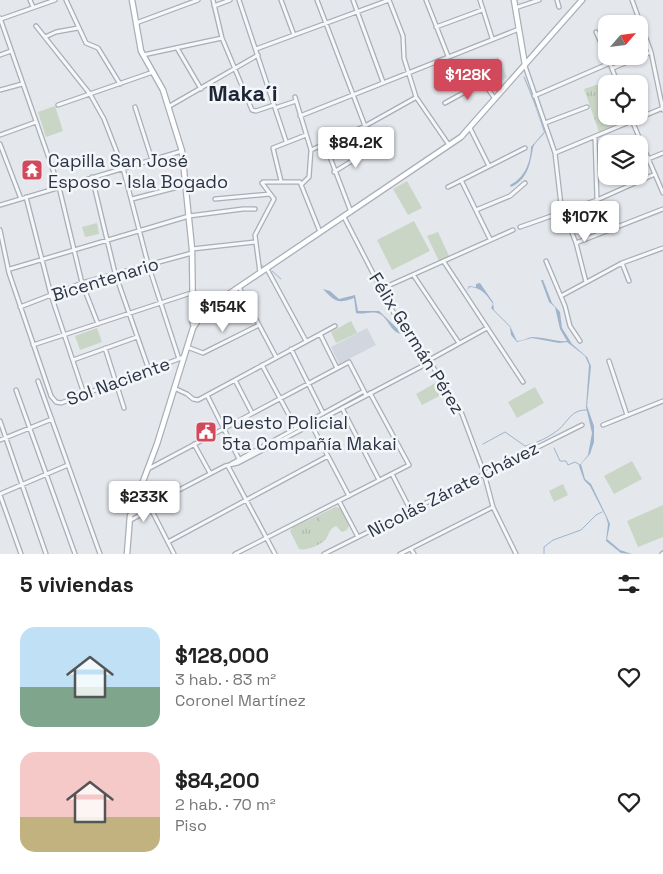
<!DOCTYPE html>
<html lang="es">
<head>
<meta charset="utf-8">
<style>
	:root { --surface:#fff; --page:#f6f6f6; --text:#222; --muted:#767676; --accent:#d1495b }
	body { margin:0; font-family:"Space Grotesk",sans-serif; background:var(--page); color:var(--text); height:100vh; display:flex; flex-direction:column; font-size:19px; white-space:nowrap }
	* { box-sizing:border-box; margin:0 }
	p { font-size:16px; color:var(--muted) }
	.icon { flex:none; width:28px; height:28px; fill:none; stroke:currentColor; stroke-width:2; stroke-linecap:round; stroke-linejoin:round }
	.map { position:relative; height:554px; overflow:hidden }
	.details { display:flex; flex-direction:column; background:var(--surface); flex:1 }
	.details>* { flex:none }
	.needle { width:32px; rotate:62deg }
	.fabs { position:absolute; left:598px; top:15px; display:grid; gap:10px }
	.fabs a { display:grid; place-items:center; width:50px; height:50px; border-radius:10px; background:var(--surface); box-shadow:0 1px 4px #0004; font-size:25px }
	.price { position:absolute; translate:-50% -42px; padding:0 11px; border-radius:5px; background:#fff; color:#222; font-size:16px; line-height:32px; filter:drop-shadow(0 1px 2px #0008) }
	.price::after { content:''; position:absolute; left:50%; top:30px; width:15px; height:11px; margin-left:-8px; background:inherit; clip-path:polygon(0 0,100% 0,50% 100%) }
	.price.on { background:var(--accent); color:#fff }
	ul { padding:0; list-style:none }
	li { display:flex; align-items:center; gap:15px; height:125px; padding:0 20px }
	li span { display:grid; place-items:center; flex:none; width:140px; height:100px; border-radius:15px; color:#555 }
	li>.icon { margin-inline-start:auto }
	span .icon { width:60px; height:60px; fill:#fffc; stroke-width:1 }
	li b { font-size:21px }
	h2 { display:flex; justify-content:space-between; align-items:center; height:60px; padding:0 20px; font-size:21px }
	.map>svg:first-child { display:block }
</style>
</head>
<body>
<div class="map">
<svg width="663" height="554" viewBox="0 0 663 554">
	<defs>
		<pattern id="park-tufts" width="24" height="20" patternUnits="userSpaceOnUse" patternTransform="scale(1.25)"><rect width="24" height="20" fill="#c9d6c5"/><path d="M3 7l-1-3M5 7V3M7 7l1-3M15 17l-1-3M17 17v-4M19 17l1-3" fill="none" stroke="#adb8ab"/></pattern>
	</defs>
	<rect width="100%" height="100%" fill="#e4e7ec"/>
	<path fill="#d2d6de" d="M498 57 507 77 491 87 488 81 494 76 485 80 482 75V79L469 85 467 81 471 78 468 72 487 64 488 69 483 73 484 75 493 69 492 60Z
		M367 328 376 345 339 364 331 347Z"/>
	<path fill="url(#park-tufts)" d="M614 79 616 84H606V116H628L629 121 599 132 584 89Z
		M336 507 341 509 349 525 347 530 342 532 336 526C329 529 330 533 326 539 321 545 306 551 299 549L290 531 293 527Z"/>
	<path fill="#c9d6c5" d="M55 106 63 131 46 137 38 112Z
		M407 181 422 208 408 215 393 189Z
		M414 221 430 251 392 270 377 240Z
		M97 223 99 234 85 237 82 227Z
		M438 232 449 256 439 261 427 236Z
		M351 321 357 333 336 343 331 332Z
		M97 328 102 342 80 350 75 336Z
		M437 382 443 394 422 405 416 394Z
		M535 387 544 403 517 418 508 402Z
		M632 461 642 479 614 494 604 476Z
		M563 484 568 495 554 502 549 491Z
		M663 505V537L638 547 627 521Z
		M337 507 344 521 325 530 318 516Z"/>
	<path fill="#9fb4cc" d="M524 74 545 132C542 137 534 143 533 148 530 164 528 179 511 187L510 185C525 178 531 161 531 147L544 132Z
		M541 280H543L552 303 560 312 562 328 572 344 587 357 591 366 587 406 594 426V442L590 454 581 464 585 479 591 484 607 517 610 524 607 539 620 550 632 554 621 553 606 541 608 524 606 517 590 486 584 480 579 466 588 455 592 433 586 407 589 365 585 356 567 342 559 343 532 338 517 342 511 335 510 327 491 308 493 304C486 294 482 288 470 287L467 290 469 286 476 287V284L480 283 493 302 494 310 510 326 517 341C522 341 527 338 532 337 544 337 556 342 567 341L560 329 555 307 549 302Z
		M323 289 330 291 339 299 355 295 358 311H379L403 334C391 334 389 319 380 314 371 310 364 315 356 313L354 298C338 304 335 302 323 289Z"/>
	<g fill="none" stroke-linecap="round" stroke-linejoin="round">
		<path stroke="#9fb4cc" stroke-width="1" d="M524 77 536 106
			M260 264 264 267
			M272 271 281 279
			M483 444 505 432 525 446C536 443 548 438 558 430 568 422 571 409 587 410
			M554 448 560 461H566L568 465 575 462 580 465
			M544 554V547L553 540 581 530 596 515 602 512"/>
		<g stroke="#a9aeb7" stroke-width="5.5">
			<path id="street" d="M30 0 33 7
				M66 0 86 43 98 48 120 84
				M213 0 222 38 252 110 256 111 274 105
				M239 0 286 141
				M281 0 294 35
				M317 0 365 126
				M353 0 383 82
				M389 0 403 36 404 58 416 97 449 145
				M426 0 448 56
				M480 0 492 38
				M557 0 559 7
				M632 0 651 52 663 110
				M214 6 230 0
				M515 8 539 0
				M0 18 59 187 82 283 98 324
				M1 19 55 0
				M136 23 198 0
				M36 26 90 94 104 119 123 168 148 264 179 359
				M436 27 482 10
				M596 32 606 54
				M45 37 56 32 78 28
				M177 48 201 89
				M256 49 389 0
				M0 55 11 51
				M143 55 222 38
				M607 56 618 84
				M525 66 555 153 561 205 576 243 586 282
				M613 68 651 52
				M0 90 22 84
				M534 96 610 63
				M295 97 311 150 309 177 302 184
				M445 103 483 82 495 99
				M58 105 153 72
				M135 107 152 160
				M168 107 258 55
				M275 108 296 101
				M300 116 519 29
				M630 116 663 193
				M545 123 587 107
				M470 128 489 166
				M0 135 36 122
				M595 138 597 200
				M0 144 21 199
				M325 144 351 212
				M311 150 365 126 415 98
				M555 153 663 108
				M648 159 663 153
				M334 172 368 151
				M92 177 115 273 149 370
				M461 180 490 239
				M281 181 273 148 306 135
				M263 182H300L320 232
				M448 187 525 148
				M26 197 51 295 84 394
				M132 199 186 185
				M215 199 270 194
				M0 205 182 151
				M476 210 510 196 525 183
				M344 217 391 308 404 330 430 362 462 414 484 473 493 507 516 554
				M520 227 597 200 655 174
				M0 230 9 273 51 396 56 402 61 403 184 357
				M576 243 663 209
				M192 249 255 242
				M546 261 565 306 570 326 580 341
				M444 262 523 382
				M622 263 629 281
				M10 269 189 216 243 209H255
				M267 269 306 341
				M260 273 255 235 274 199 262 183
				M414 276 459 343
				M239 287 276 357
				M381 289 513 230
				M561 296 622 263 663 248
				M20 307 82 283 192 253
				M320 334 337 368
				M33 345 194 292
				M187 347 203 353 259 325
				M105 348 124 408
				M291 349 323 413
				M73 360 137 337
				M609 361 627 415
				M262 365 296 428
				M235 380 252 413
				M38 381 100 554
				M174 388 187 394 193 399 198 400 335 326
				M16 390 75 554
				M207 395 239 459
				M342 408 379 480
				M0 421 46 554
				M311 424 349 496
				M603 425 663 401
				M0 440 52 419
				M194 444 210 473
				M231 464 364 391
				M228 466 275 554
				M148 469 349 362 366 395
				M392 474 411 511
				M0 494 68 465
				M0 495 21 554
				M339 501 358 537
				M149 505 174 554
				M131 515 225 466 238 463 430 362 431 359 487 328
				M129 521 151 509
				M168 542 328 456
				M411 549 414 554
				M235 554 409 465 370 393
				M324 554 582 425
				M400 554 493 507
				M662 554 663 553"/>
		</g>
		<g stroke="#a9aeb7" stroke-width="7">
			<path id="secondary" d="M132 0 141 51 163 90 182 151 192 249 193 324
				M514 0 525 65
				M127 554 130 516 157 444 193 328 204 311 224 297 461 137 582 0"/>
		</g>
		<use href="#street" stroke="#f7f8fa" stroke-width="3"/>
		<use href="#secondary" stroke="#fff" stroke-width="4.5"/>
	</g>
	<defs>
		<g id="temple-square" transform="scale(1.125)"><rect x="-9" y="-9" width="18" height="18" rx="4" fill="#d1495b" stroke="#f4f6f9"/><path d="M0-6L5-2H3V0L6.5 2.5H4V6H1.5V3h-3V6H-4V2.5H-6.5L-3 0V-2H-5Z" fill="#fff"/></g>
		<g id="civic-square" transform="scale(1.125)"><rect x="-9" y="-9" width="18" height="18" rx="4" fill="#d1495b" stroke="#f4f6f9"/><path d="M-.6-6.5H3V-4.5H.6V-3L4-1V1h2V6H-6V1h2V-1L-.6-3ZM-1.2 2.5V6h2.4V2.5Z" fill="#fff"/></g>
	</defs>
	<g fill-rule="evenodd">
		<use href="#temple-square" x="32" y="170"/>
		<use href="#civic-square" x="206" y="432"/>
	</g>
	<g text-anchor="middle" dominant-baseline="central" stroke-width="5" stroke-linejoin="round" paint-order="stroke">
		<g font-size="18" fill="#2b3445" stroke="#f4f6f9" text-anchor="start">
			<text x="48" y="160">Capilla San José<tspan x="48" dy="21">Esposo - Isla Bogado</tspan></text>
			<text x="222" y="422">Puesto Policial<tspan x="222" dy="21">5ta Compañía Makai</tspan></text>
		</g>
		<g font-size="18" fill="#2b3445" stroke="#f4f6f9">
			<text transform="translate(105 279) rotate(-17)">Bicentenario</text>
			<text transform="translate(417 343) rotate(58)">Félix Germán Pérez</text>
			<text transform="translate(118 381) rotate(-20)">Sol Naciente</text>
			<text transform="translate(453 489) rotate(-27)">Nicolás Zárate Chávez</text>
		</g>
		<g font-size="22" font-weight="bold" fill="#1d2536" stroke="#f4f6f9">
			<text x="243" y="93">Maka´i</text>
		</g>
	</g>
</svg>
<div class="fabs">
<a><svg class="needle" viewBox="-14 -14 28 28"><path d="M0-13l5 13h-10z" fill="#e53935"/><path d="M0 13l5-13h-10z" fill="#767676"/></svg></a>
<a><svg class="icon" aria-label="locate" viewBox="0 0 24 24"><circle cx="12" cy="12" r="6"/><path d="M12 2v4M12 18v4M2 12h4M18 12h4"/></svg></a>
<a><svg class="icon" aria-label="layers" viewBox="0 0 24 24"><path d="M12 4l9 5-9 5-9-5zM3 14l9 5 9-5"/></svg></a>
</div>
<b class="price on" style="left:468px;top:101px">$128K</b>
<b class="price" style="left:356px;top:169px">$84.2K</b>
<b class="price" style="left:585px;top:243px">$107K</b>
<b class="price" style="left:223px;top:333px">$154K</b>
<b class="price" style="left:144px;top:523px">$233K</b>
</div>
<section class="details">
<h2>5 viviendas<svg class="icon" aria-label="filters" viewBox="0 0 24 24"><path d="M4 7h16M4 17h16"/><circle cx="9" cy="7" r="2"/><circle cx="15" cy="17" r="2"/></svg></h2>
<ul>
<li><span style="background:linear-gradient(#bfe0f5 60%,#7fa58c 0)"><svg class="icon" aria-label="home" viewBox="0 0 24 24"><path d="M3 11l9-7 9 7M6 9v11h12V9"/></svg></span><div><b>$128,000</b><p>3 hab. · 83 m²</p><p>Coronel Martínez</p></div><svg class="icon" aria-label="heart" viewBox="0 0 24 24"><path d="M12 20l-8-8c-3-5 5-10 8-4 3-6 11-1 8 4z"/></svg></li>
<li><span style="background:linear-gradient(#f6c9c9 65%,#c2b280 0)"><svg class="icon" aria-label="home" viewBox="0 0 24 24"><path d="M3 11l9-7 9 7M6 9v11h12V9"/></svg></span><div><b>$84,200</b><p>2 hab. · 70 m²</p><p>Piso</p></div><svg class="icon" aria-label="heart" viewBox="0 0 24 24"><path d="M12 20l-8-8c-3-5 5-10 8-4 3-6 11-1 8 4z"/></svg></li>
</ul>
</section>
</body>
</html>
